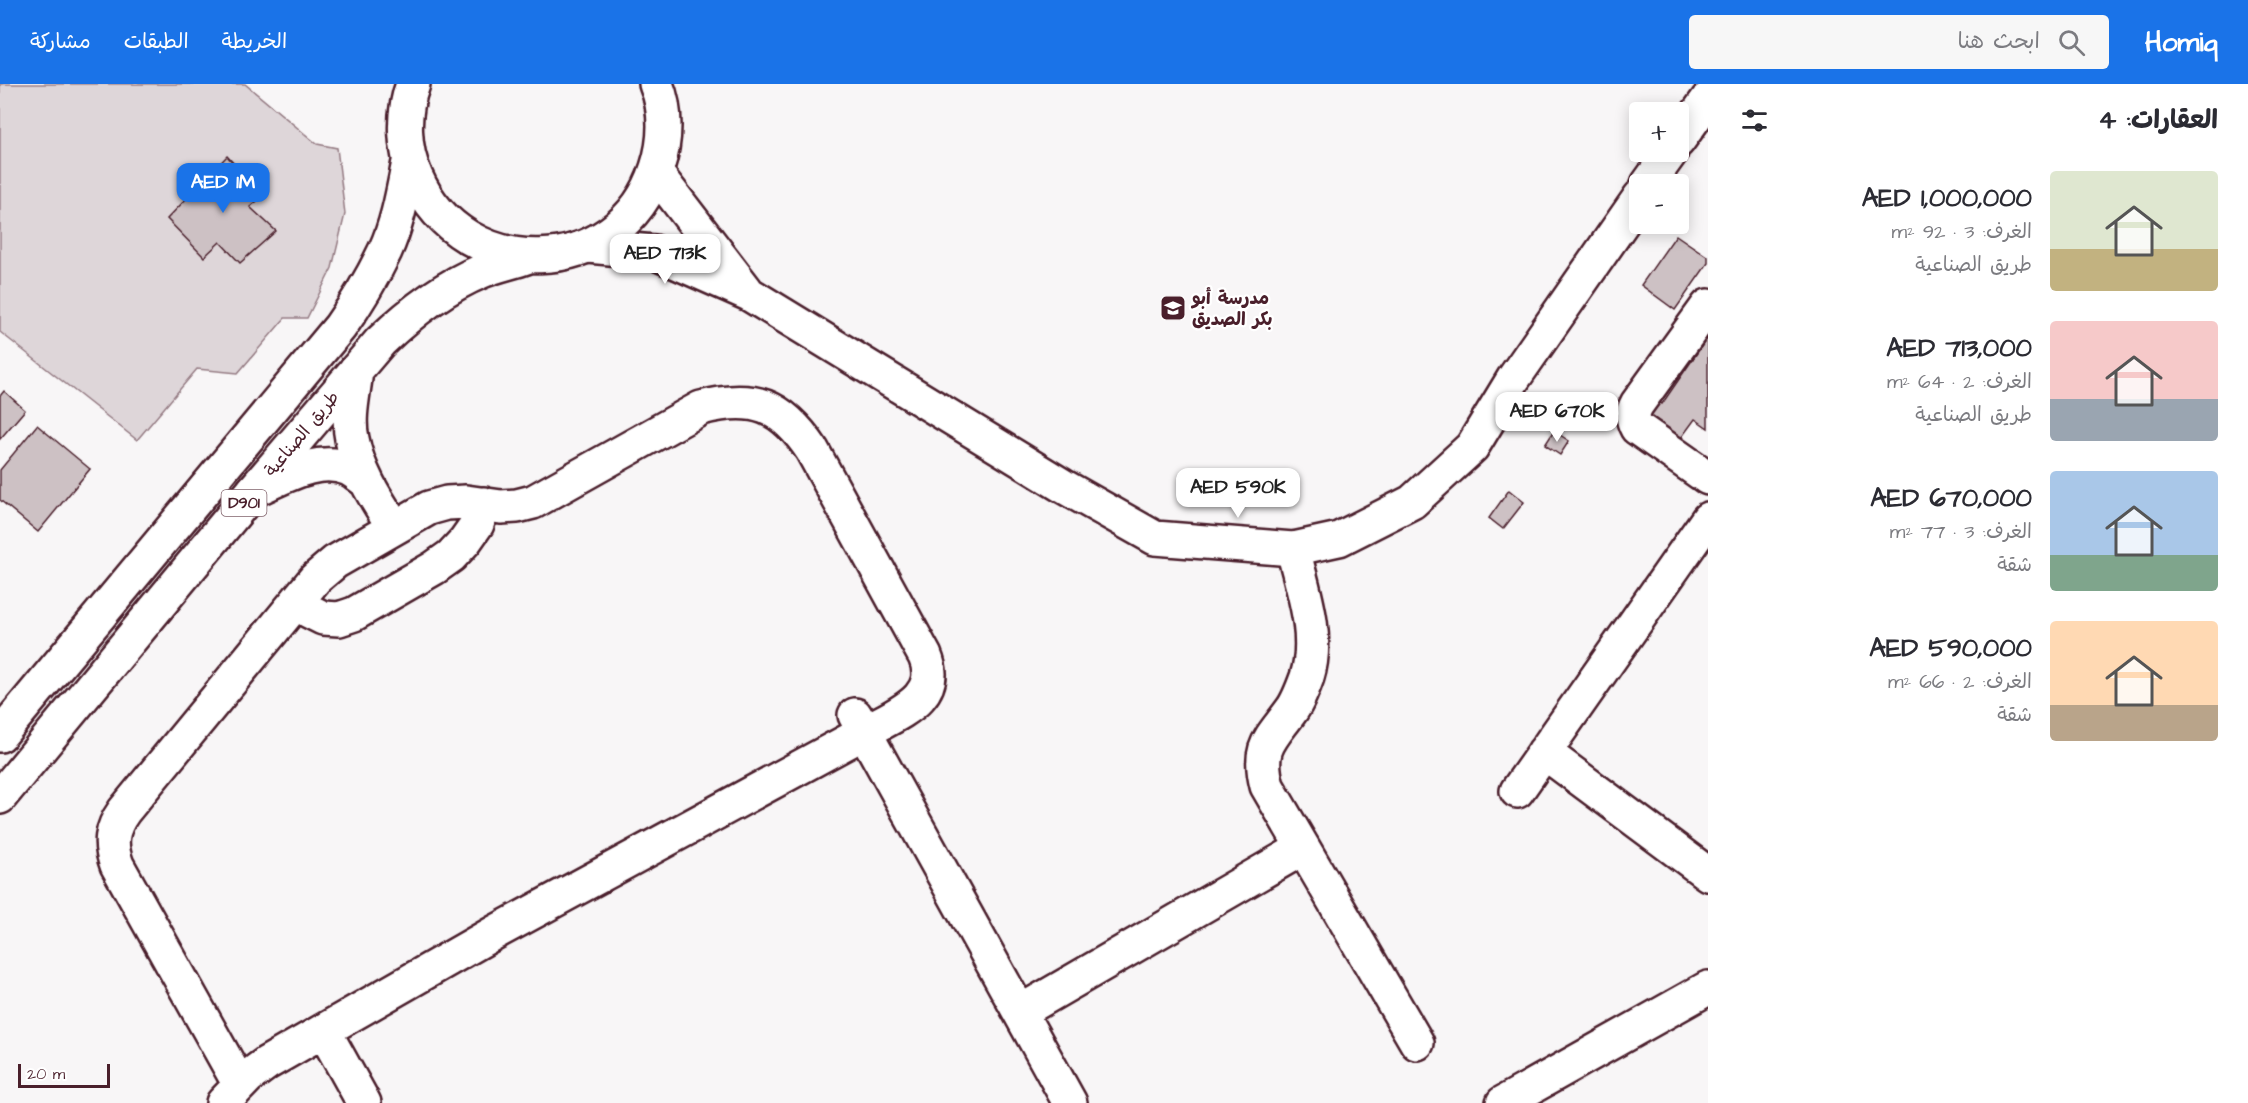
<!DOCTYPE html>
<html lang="ar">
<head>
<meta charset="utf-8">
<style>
	:root { --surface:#fff; --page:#f7f7f7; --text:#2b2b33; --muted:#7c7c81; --accent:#1a73e8 }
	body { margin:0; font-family:"Architects Daughter","Playpen Sans Arabic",sans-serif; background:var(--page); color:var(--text); direction:rtl; height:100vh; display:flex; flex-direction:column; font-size:22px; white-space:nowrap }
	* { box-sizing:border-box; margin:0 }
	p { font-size:20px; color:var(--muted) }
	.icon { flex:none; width:33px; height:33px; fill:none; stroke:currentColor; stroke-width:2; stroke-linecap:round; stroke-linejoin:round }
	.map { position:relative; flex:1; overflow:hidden; direction:ltr }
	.sheet { display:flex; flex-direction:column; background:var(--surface); width:540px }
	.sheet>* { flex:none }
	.tools { position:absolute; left:1629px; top:18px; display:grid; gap:12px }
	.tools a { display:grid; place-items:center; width:60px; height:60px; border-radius:6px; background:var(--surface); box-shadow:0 3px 15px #0003; font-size:30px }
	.scale { position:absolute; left:18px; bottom:15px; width:92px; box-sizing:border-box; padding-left:6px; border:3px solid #4a1f2b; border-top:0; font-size:16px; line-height:21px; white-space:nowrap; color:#4a1f2b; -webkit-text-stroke:4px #fff; paint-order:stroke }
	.price { position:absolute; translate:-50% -51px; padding:0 14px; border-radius:12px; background:#fff; color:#222; font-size:20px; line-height:39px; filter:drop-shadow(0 2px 3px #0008) }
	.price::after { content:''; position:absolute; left:50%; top:36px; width:18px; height:14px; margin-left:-9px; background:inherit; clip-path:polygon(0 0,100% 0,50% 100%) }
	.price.active { background:var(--accent); color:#fff }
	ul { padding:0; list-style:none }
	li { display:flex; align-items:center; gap:18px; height:150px; padding:0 30px }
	li span { display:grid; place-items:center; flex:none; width:168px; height:120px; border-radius:6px; color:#555 }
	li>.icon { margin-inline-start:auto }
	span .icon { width:72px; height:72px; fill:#fffc; stroke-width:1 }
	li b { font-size:26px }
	h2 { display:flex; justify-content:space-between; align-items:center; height:72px; padding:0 30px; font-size:26px }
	header { display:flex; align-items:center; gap:36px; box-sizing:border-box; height:84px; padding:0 30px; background:var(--accent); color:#fff }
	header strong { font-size:28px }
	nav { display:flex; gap:33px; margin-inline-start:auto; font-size:21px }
	.search { width:420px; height:54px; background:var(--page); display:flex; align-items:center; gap:15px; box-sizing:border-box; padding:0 21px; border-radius:6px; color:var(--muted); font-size:22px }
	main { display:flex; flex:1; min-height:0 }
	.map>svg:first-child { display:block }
</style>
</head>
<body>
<header>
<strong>Homiq</strong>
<div class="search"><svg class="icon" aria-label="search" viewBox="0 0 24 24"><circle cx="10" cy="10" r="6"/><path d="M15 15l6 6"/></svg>ابحث هنا</div>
<nav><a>الخريطة</a><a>الطبقات</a><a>مشاركة</a></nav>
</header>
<main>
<section class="sheet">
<h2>العقارات: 4<svg class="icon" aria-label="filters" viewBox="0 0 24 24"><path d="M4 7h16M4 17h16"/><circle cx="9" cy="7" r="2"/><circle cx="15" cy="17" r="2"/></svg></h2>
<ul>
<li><span style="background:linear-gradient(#dfe7d0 65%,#c2b280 0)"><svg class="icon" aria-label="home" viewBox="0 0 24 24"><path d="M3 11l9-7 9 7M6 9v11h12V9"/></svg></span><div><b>AED 1,000,000</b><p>الغرف: 3 · 92 m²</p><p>طريق الصناعية</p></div></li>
<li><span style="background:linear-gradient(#f6c9c9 65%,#9aa5b1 0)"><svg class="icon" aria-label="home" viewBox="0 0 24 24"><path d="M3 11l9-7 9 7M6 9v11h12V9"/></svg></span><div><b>AED 713,000</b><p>الغرف: 2 · 64 m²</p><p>طريق الصناعية</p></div></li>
<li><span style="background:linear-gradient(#a9c7e8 70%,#7fa58c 0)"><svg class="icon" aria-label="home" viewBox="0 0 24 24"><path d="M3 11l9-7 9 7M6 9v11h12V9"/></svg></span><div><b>AED 670,000</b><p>الغرف: 3 · 77 m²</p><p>شقة</p></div></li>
<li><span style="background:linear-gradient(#ffd9b3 70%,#b9a48a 0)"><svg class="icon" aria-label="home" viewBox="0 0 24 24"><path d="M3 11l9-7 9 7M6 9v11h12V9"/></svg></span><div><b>AED 590,000</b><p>الغرف: 2 · 66 m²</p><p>شقة</p></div></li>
</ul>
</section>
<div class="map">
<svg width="1708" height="1019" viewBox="0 0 1708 1019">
	<rect width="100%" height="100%" fill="#f8f6f7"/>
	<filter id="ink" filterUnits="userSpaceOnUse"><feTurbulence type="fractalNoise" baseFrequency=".0167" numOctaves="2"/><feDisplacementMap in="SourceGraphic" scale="12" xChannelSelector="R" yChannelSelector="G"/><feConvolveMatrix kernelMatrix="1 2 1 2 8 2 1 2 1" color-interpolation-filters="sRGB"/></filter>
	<g filter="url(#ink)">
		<path fill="#ded6d9" stroke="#947a82" stroke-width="1.5" d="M0 0H245L317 60 337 64 345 130 332 184 307 234H285L238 289 197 285 137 356 0 248Z"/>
		<path fill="#cdc1c4" stroke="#4a1f2b" stroke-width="1.5" d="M227 72 263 112 250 123 276 147 240 179 220 158 204 173 167 135Z
			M1676 151 1708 173V179L1675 226 1641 201Z
			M1708 253V344L1695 335 1676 361 1638 335 1652 314 1662 320Z
			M4 307 25 326 0 355V312Z
			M37 341 90 385 38 448 0 416V386Z
			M1554 347 1569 357 1560 371 1545 361Z
			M1509 406 1524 418 1503 445 1489 434Z"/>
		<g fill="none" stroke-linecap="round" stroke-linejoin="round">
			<g stroke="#4a1f2b" stroke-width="38">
				<path id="minor" d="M1708 222 1637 320C1632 329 1632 335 1637 344L1708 394
					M356 286C354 308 347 333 352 355 358 388 376 415 394 443
					M254 406C282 394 318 371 349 385 355 388 360 393 365 396
					M1293 465C1303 506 1320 552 1307 593 1303 604 1298 618 1291 627 1270 656 1257 663 1267 702L1417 959
					M299 515 309 527 323 534 339 535 354 530 434 484 451 472 465 457 477 440 484 420
					M855 631 1070 1019
					M1544 668 1708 790
					M1517 707 1708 435
					M1020 928 1303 764
					M324 947 364 1019
					M223 1019 248 993 267 979 494 849 865 648C895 630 943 615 925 572L812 366C782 321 754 310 701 324L533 418 517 422 501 423 466 418 447 419 429 424 335 478 315 495 124 727C111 745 109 760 117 781L240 1001
					M1503 1019 1708 904"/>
			</g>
			<g stroke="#4a1f2b" stroke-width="38">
				<path id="major" d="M1678 57 1708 15
					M656 89 746 206
					M1648 100 1671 68
					M588 162 654 168 749 210 1063 402 1155 454 1293 465 1339 455 1412 418 1472 363 1514 294 1640 113"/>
			</g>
			<g stroke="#4a1f2b" stroke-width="38">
				<path id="highway" d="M413 0C402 30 403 64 416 93 463 201 620 198 657 84 666 57 667 26 656 0
					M0 651 340 243C357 219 372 194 385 167 398 139 403 108 409 78
					M0 713 254 406 380 258C410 229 443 203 482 187 496 181 512 178 526 173"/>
			</g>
			<use href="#minor" stroke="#fff" stroke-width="33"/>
			<use href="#major" stroke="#fff" stroke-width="33"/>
			<use href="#highway" stroke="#fff" stroke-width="33"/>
		</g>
	</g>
	<defs>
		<g id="school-square" transform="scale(1.35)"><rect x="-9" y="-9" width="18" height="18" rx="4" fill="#4a1f2b" stroke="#fff"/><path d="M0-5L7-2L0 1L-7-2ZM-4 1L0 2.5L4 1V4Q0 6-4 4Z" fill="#fff"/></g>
	</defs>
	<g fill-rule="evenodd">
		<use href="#school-square" x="1173" y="224"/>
	</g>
	<g text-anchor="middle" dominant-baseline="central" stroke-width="4.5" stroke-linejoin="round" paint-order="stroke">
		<rect fill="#fff" stroke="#80626b" stroke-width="1.5" x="221.5" y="406" width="45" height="26" rx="4.5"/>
		<g font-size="16" font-weight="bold" fill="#4a1f2b">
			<text x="244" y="419">D901</text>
		</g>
		<g font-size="18" font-weight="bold" fill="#4a1f2b" stroke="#fff" text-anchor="start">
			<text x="1192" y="214">مدرسة أبو<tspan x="1192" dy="21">بكر الصديق</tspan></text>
		</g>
		<g font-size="18" fill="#4a1f2b" stroke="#fff">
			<text transform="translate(302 350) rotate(-50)">طريق الصناعية</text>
		</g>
	</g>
</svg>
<div class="tools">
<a>+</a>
<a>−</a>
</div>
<div class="scale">20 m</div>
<b class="price active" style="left:223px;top:130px">AED 1M</b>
<b class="price" style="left:665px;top:201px">AED 713K</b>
<b class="price" style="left:1557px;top:359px">AED 670K</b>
<b class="price" style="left:1238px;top:435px">AED 590K</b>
</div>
</main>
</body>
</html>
